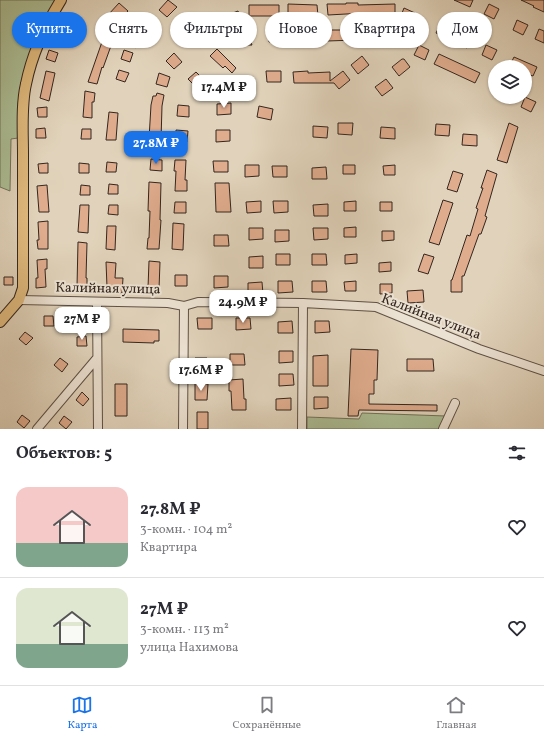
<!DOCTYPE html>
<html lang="ru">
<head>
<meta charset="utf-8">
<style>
	:root { --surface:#fff; --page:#f7f7f7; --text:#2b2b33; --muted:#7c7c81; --line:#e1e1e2; --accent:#1a73e8 }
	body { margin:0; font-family:Vollkorn,serif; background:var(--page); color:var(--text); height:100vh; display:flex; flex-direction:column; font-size:15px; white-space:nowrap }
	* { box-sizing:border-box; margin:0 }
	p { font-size:13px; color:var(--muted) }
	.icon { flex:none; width:22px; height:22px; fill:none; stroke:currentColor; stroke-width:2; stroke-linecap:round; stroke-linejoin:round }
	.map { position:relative; height:429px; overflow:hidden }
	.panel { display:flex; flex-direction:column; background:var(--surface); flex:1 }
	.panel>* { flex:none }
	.hud { position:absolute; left:12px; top:12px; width:520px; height:36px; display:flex; gap:8px }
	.controls { position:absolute; left:488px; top:60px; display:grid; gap:8px }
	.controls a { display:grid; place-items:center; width:44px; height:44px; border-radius:50%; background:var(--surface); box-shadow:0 1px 3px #0004; font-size:20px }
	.price { position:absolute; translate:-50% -34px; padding:0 9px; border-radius:8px; background:#fff; color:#222; font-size:13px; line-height:26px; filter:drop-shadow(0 1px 2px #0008) }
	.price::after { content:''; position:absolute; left:50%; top:24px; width:12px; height:9px; margin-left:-6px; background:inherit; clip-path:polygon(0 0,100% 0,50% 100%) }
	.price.current { background:var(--accent); color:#fff }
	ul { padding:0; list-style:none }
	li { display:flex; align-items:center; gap:12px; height:100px; padding:0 16px }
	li+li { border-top:1px solid var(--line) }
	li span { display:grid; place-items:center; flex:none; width:112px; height:80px; border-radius:12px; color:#555 }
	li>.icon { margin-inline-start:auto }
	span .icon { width:48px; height:48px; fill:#fffc; stroke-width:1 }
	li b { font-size:17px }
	h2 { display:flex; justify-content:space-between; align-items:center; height:48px; padding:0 16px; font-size:17px }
	.pill { padding:0 14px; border-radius:18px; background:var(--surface); box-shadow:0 1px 3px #0004; font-size:14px; line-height:36px }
	.pill.current { background:var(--accent); color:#fff }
	.menu { display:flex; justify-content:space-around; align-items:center; height:56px; border-top:1px solid var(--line); background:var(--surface); font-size:11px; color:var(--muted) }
	.menu a { display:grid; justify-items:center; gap:2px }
	.menu .current { color:var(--accent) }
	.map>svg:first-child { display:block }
</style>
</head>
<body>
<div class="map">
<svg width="544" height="429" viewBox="0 0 544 429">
	<rect width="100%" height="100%" fill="#e1d3bb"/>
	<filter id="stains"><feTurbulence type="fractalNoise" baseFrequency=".005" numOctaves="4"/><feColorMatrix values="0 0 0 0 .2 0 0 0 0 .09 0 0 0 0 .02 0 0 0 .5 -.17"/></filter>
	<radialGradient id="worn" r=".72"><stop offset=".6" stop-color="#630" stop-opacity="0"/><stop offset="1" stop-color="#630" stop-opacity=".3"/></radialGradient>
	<path fill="#acbe95" stroke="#70725a" d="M0 0H60L36 37 20 88 18 138 11 139 10 191 0 187Z
		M362 413 446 416 439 429H307V417L359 419Z"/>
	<path fill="#dfac8d" stroke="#33261f" d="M168 0 177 7 167 17 159 10Z
		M454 0H473L470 7Z
		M521 0H544V12L533 7 534 6Z
		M119 3 128 11 116 23 108 15Z
		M346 3H358V5L395 4V14L364 15V13L328 15 327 4H346Z
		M288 4 317 5 318 16 288 15Z
		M489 4 499 9 494 19 484 14Z
		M249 5H279V16H249Z
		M404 8 415 13 410 23 400 18Z
		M238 11 241 19 234 22 233 20 220 25 217 17 224 14 225 16Z
		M70 14 79 19 74 28 66 22Z
		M517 20 528 25 523 35 513 30Z
		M441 23 451 28 446 38 436 33Z
		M142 25 149 31 136 48 129 42Z
		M197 25 205 34 197 41 189 33Z
		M346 29H357V40L327 41V30H346Z
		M384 29H395V40H384Z
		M539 29 544 31V43L535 39Z
		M60 30 69 34 65 43 57 39Z
		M305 30H316V41L269 42V31Z
		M461 33 472 38 467 48 457 43Z
		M243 34H247L252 45H243Z
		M103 39 112 43 103 68 102 67 97 84 88 82Z
		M419 45 429 50 425 60 414 55Z
		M486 45 497 50 492 60 482 55Z
		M217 49 236 68 232 73 225 66 223 68 210 56Z
		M49 50 58 53 55 62 46 59Z
		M124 50 133 53 130 62 121 59Z
		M174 53 182 62 174 69 166 61Z
		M439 54 480 73 475 83 434 64Z
		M362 56 369 65 358 74 351 65Z
		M514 57 537 67 533 76 525 73V67H509Z
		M402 59H404L410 67 399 76 392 67Z
		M119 70 129 73 125 82 116 79Z
		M46 71 55 73 49 101 40 98Z
		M266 71H281V82H267Z
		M308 71V73L330 72V81L343 71 350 80 339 89 334 83H294L293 72Z
		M196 72 204 80 196 87 188 79Z
		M159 73 170 77 167 87 156 84Z
		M386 79 393 88 382 96 375 87Z
		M85 91 95 93 94 102H92V118L83 117Z
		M157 93 164 95 162 106 161 140 149 139 151 105 153 96H156Z
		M525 97 536 102 531 112 521 107Z
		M231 103V114L217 115V104Z
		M178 105 189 106V117L177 116Z
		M259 106 273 109 271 120 257 117Z
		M47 107V117H38L37 108Z
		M109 112 118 113 116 140H106Z
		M338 123H353L352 135 338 134Z
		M509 123 518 127 507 163 497 160Z
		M436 124 450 125 449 136 435 135Z
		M313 126 328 127 327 138 313 137Z
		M381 127 395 128V139L380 138Z
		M45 128 46 138H36V129Z
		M82 129H91V139H81Z
		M176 130 188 131 187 142 176 141Z
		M216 130H230V141L216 142Z
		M463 134 477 135V146L462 145Z
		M151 159 162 160V171L150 170Z
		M175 160H186L185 180H187V191H175L176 171H174Z
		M213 161H228V172H214Z
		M107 162 117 163 116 172H106Z
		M48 163V173H39L38 164Z
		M79 163 89 164V173H79Z
		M245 165H259V176L245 177Z
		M343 165H355V174H343Z
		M395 165V175H384L383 166Z
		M272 166H287V177H273Z
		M326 167 327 179H312V168Z
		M487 170 497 174 485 216 487 217 481 234H479L464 276H462V292H451V280H452L467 235 470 236 478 209 476 208 483 188H481Z
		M453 171 463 174 457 192 447 189Z
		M149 182 161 183 160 220H161L159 249H147L148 238H149L150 211H148Z
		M215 183H229L231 212H216Z
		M109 184 118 185V194H108Z
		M47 185 49 212H39L37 186Z
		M81 185 90 186V195H80Z
		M443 200 453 203 439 245 429 242Z
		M261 201V212L247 213 246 202Z
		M273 201H288V212L274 213Z
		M356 201V211H344V202Z
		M175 202H186V213H174Z
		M380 202H392V211H380Z
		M328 204V216H314L313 205Z
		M80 205H89L88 233 78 232Z
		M109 205H118V215L108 214Z
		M48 221V249H38L37 240H39L38 222Z
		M173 223 184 224 183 250 172 249Z
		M107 226H116L115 250 106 249Z
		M356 227V237H344V228Z
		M249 228H263V239L249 240Z
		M313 228H328V239L314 240Z
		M275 230H289V241L275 242Z
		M382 231H394V240L382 241Z
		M214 235H228L229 246H214Z
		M78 242 87 243 86 278H87V288L77 287Z
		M276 254H290V265H276Z
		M312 254H326L327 265H312Z
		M357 254V263L345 264V255Z
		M424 254 434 257 428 274 418 271Z
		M263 256V268H249V257Z
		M47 259V269H45L46 287 36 288V278H38L37 260Z
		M149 261 160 262 159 289 148 288Z
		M106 262 116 263 115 278H123L122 293H112V287H107Z
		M391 262V271L379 272V263Z
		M175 275H187V286H175Z
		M214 276H228V287L214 288Z
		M4 277H13V285H4Z
		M278 281H292L293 292 278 293Z
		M312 281H326L327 292H312Z
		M356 281V291H345L344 282Z
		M262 282 263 294H248V283Z
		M380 284H392V293L380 294Z
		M423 290 424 302 408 303 407 291Z
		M44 316H53L54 326H44Z
		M197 318H212V329H198Z
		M236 318H250L251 329 236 330Z
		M292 321 293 333H278V322Z
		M315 321H329L330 332 315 333Z
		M123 329 159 330V341H154V343L123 342Z
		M25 332 33 338 26 345 19 339Z
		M86 336 87 346H77V337Z
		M351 349 378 350 377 380H374V394H369V404L437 405V411L359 410 358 416H348Z
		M279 351H293V362L279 363Z
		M230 354H244L245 365H230Z
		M328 355V386H313V356Z
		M60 358 68 364 62 372 54 365Z
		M195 358H207V367H195Z
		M407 359H433L434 371H407Z
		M279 374H293L294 385 279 386Z
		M243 379 244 399H246V410H232L231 391H229V380Z
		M195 383 208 384 207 400H195Z
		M115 384H127V416H115Z
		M82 392 89 399 83 406 76 400Z
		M314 397H328V408L314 409Z
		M291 398V410H276V399Z
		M197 412H208V429H197Z
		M22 415 30 421 24 428 17 422Z
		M64 416 72 422 66 429 59 423Z"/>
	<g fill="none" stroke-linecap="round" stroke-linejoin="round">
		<g stroke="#5e5146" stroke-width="10">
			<path id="minor" d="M19 300 168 303 184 306 198 302 303 303 376 307 479 349 544 371
				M97 302 98 429
				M37 429 97 358
				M183 429 184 306
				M302 429 303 303
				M443 429 455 403"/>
		</g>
		<g stroke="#33261f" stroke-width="12">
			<path id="major" d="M0 322 19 300 23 288C23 243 23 199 23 154 23 132 21 105 26 84 32 54 45 26 61 0"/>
		</g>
		<use href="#minor" stroke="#ece2d3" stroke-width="8"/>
		<use href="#major" stroke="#e0ba7e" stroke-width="10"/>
	</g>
	<g text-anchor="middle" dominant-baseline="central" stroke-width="4" stroke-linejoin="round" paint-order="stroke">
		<g font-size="14" fill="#33261f" stroke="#ece2d3">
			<text transform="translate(108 289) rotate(1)">Калийная улица</text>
			<text transform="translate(431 317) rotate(21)">Калийная улица</text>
		</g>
	</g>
	<rect width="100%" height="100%" filter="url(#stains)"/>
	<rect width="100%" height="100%" fill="url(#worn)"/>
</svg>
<div class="controls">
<a><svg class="icon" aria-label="layers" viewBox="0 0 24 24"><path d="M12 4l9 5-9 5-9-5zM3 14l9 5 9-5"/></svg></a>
</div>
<b class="price" style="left:224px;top:109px">17.4M ₽</b>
<b class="price current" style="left:156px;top:165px">27.8M ₽</b>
<b class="price" style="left:243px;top:324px">24.9M ₽</b>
<b class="price" style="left:82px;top:341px">27M ₽</b>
<b class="price" style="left:201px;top:392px">17.6M ₽</b>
<div class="hud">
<a class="pill current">Купить</a>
<a class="pill">Снять</a>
<a class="pill">Фильтры</a>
<a class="pill">Новое</a>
<a class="pill">Квартира</a>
<a class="pill">Дом</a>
</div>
</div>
<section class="panel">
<h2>Объектов: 5<svg class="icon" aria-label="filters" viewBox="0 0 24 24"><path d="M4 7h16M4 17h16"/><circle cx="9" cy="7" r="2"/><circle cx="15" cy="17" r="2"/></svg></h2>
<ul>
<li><span style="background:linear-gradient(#f6c9c9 70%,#7fa58c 0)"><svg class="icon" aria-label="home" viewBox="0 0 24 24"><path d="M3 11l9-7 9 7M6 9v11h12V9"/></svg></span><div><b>27.8M ₽</b><p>3-комн. · 104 m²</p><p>Квартира</p></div><svg class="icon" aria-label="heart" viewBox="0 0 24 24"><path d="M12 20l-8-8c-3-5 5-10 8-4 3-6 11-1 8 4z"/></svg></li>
<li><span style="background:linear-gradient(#dfe7d0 70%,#7fa58c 0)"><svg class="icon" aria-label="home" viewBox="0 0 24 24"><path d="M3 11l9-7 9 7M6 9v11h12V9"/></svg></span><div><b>27M ₽</b><p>3-комн. · 113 m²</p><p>улица Нахимова</p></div><svg class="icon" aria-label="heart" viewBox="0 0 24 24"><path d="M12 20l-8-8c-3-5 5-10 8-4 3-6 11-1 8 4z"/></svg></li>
</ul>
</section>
<nav class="menu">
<a class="current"><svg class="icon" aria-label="map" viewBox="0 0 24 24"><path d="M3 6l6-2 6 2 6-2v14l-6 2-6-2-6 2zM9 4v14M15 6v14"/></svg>Карта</a>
<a><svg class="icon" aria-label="saved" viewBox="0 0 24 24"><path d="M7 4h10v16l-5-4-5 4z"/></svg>Сохранённые</a>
<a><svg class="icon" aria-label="home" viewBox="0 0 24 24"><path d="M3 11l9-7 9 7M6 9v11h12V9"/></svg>Главная</a>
</nav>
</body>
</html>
